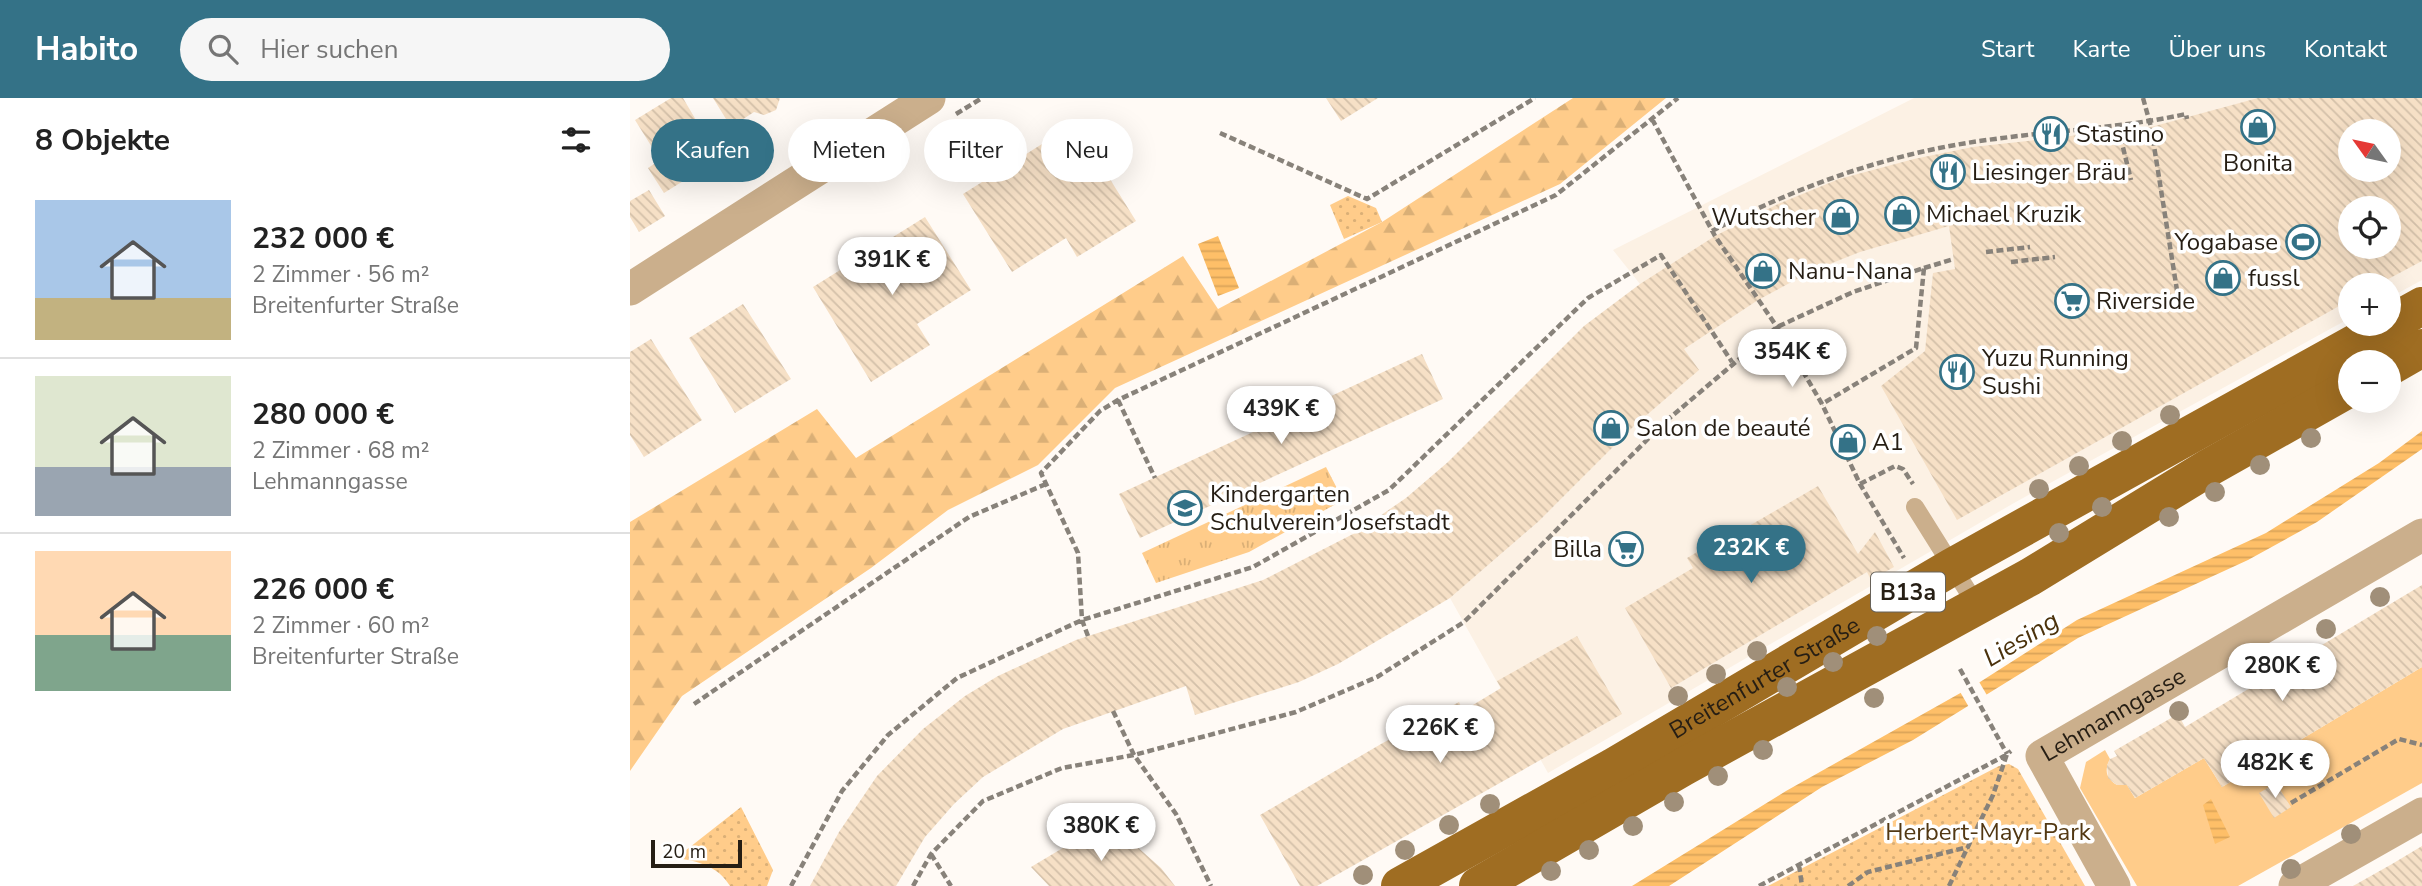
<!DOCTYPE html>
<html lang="de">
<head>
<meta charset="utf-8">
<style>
	:root { --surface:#fff; --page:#f6f6f6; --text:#222; --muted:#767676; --line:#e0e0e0; --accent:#347287 }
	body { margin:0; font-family:"Nunito Sans",sans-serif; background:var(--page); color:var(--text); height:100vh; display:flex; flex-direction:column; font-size:26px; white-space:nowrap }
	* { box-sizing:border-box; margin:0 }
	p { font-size:23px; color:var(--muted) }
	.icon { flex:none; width:38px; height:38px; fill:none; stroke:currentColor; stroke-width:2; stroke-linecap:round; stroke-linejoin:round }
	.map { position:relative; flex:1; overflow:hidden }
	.side { display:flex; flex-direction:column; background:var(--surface); width:630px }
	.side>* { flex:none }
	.guide { position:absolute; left:21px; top:21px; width:665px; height:63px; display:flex; gap:14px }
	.needle { width:46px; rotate:303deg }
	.tools { position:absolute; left:1708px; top:21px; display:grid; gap:14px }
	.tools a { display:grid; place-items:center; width:63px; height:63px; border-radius:50%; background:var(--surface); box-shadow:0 7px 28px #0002; font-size:35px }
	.scale { position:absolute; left:21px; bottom:18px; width:91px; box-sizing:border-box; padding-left:7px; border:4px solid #261e14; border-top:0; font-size:19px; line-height:24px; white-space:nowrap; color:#261e14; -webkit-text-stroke:5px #fff; paint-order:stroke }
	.price { position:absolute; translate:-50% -60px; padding:0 16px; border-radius:24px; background:#fff; color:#222; font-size:23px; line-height:46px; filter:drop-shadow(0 2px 4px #0008) }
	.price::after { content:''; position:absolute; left:50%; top:42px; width:21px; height:16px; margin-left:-10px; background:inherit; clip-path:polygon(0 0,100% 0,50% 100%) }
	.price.on { background:var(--accent); color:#fff }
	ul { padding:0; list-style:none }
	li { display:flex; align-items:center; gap:21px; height:175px; padding:0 35px }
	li+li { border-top:2px solid var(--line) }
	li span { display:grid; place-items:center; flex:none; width:196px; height:140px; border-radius:0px; color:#555 }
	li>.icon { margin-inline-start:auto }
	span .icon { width:84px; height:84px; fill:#fffc; stroke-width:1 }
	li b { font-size:30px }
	h2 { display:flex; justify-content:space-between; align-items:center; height:84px; padding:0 35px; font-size:30px }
	.tag { padding:0 24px; border-radius:32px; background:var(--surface); box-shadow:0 7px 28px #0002; font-size:24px; line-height:63px }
	.tag.on { background:var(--accent); color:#fff }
	header { display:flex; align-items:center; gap:42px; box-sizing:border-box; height:98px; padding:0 35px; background:var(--accent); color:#fff }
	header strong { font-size:33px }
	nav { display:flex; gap:38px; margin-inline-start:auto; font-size:24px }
	.search { width:490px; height:63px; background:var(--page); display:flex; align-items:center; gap:18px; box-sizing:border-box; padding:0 24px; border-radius:38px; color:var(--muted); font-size:26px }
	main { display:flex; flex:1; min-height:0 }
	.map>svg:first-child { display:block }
</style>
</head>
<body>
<header>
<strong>Habito</strong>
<div class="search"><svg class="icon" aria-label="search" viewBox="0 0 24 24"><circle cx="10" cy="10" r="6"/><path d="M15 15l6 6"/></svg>Hier suchen</div>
<nav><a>Start</a><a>Karte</a><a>Über uns</a><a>Kontakt</a></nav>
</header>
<main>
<section class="side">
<h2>8 Objekte<svg class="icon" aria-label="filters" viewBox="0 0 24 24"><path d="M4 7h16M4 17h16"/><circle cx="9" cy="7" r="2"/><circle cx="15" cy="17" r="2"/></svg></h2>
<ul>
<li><span style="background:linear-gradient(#a9c7e8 70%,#c2b280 0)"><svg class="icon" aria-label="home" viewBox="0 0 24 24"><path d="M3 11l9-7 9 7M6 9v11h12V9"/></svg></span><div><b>232 000 €</b><p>2 Zimmer · 56 m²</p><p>Breitenfurter Straße</p></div></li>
<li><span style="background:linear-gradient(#dfe7d0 65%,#9aa5b1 0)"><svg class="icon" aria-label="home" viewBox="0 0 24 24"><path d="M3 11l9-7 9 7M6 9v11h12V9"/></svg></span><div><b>280 000 €</b><p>2 Zimmer · 68 m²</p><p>Lehmanngasse</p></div></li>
<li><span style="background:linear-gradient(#ffd9b3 60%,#7fa58c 0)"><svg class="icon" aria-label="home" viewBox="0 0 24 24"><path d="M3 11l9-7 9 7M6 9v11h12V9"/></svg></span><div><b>226 000 €</b><p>2 Zimmer · 60 m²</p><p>Breitenfurter Straße</p></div></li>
</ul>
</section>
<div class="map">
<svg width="1792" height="788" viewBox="0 0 1792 788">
	<defs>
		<pattern id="grass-tufts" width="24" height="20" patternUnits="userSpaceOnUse" patternTransform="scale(1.75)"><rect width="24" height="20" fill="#ffcc8a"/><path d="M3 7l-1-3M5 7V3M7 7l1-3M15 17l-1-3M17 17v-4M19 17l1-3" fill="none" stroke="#daaf76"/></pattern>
		<pattern id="forest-firs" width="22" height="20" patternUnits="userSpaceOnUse" patternTransform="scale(1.75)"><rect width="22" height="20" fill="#ffcc8a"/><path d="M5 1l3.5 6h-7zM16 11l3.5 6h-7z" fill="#daaf76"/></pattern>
		<pattern id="park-dots" width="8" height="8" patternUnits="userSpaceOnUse" patternTransform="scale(1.75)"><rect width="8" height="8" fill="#ffcc8a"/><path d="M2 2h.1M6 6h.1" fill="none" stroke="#daaf76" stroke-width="1.8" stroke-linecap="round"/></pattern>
		<pattern id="water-rules" width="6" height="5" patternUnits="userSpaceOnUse" patternTransform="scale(1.75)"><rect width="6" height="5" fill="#febf68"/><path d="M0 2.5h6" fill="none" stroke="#daa459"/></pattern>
		<pattern id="building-back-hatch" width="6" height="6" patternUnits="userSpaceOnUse" patternTransform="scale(1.75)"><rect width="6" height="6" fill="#f6e0c6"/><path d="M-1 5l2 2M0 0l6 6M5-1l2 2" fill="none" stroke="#d3c0a9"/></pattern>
	</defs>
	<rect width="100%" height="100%" fill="#fffaf5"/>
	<path fill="#fcf1e4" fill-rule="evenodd" d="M1284 0H1792V182L1759 200V187H1720V220L1384 405 918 675 820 500 908 424 1004 328 1068 272 1010 186 983 152ZM1720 33H1759V72H1720ZM1720 110H1759V149H1720Z"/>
	<path fill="url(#grass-tufts)" d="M696 369 713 402 619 454 526 485 512 455Z"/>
	<path fill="url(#forest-firs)" d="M943 0H1036L930 86 485 290 408 367 318 412 241 470 52 598 0 673V424L187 311 226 360 553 158 588 211 752 124Z"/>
	<path fill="url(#park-dots)" d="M718 98 746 110 752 124 714 141 700 107Z
		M1379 666 1388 671 1455 788H1138L1369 668Z
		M111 709 143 772 137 788H100C88 768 68 763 46 760Z"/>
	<path fill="#ffcc8a" d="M1792 569V685L1608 788H1507L1450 690 1456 664 1475 652 1480 661C1474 673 1476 680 1487 687H1497L1505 700 1574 660 1592 689Z"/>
	<path fill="url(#water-rules)" d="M588 138 609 190 588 198 568 146Z
		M1792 333V351L1687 424 1618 462 1448 540 1283 642 1192 689 1039 788H1002L1156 693 1350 584 1447 522 1636 435 1749 365Z
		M1581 701 1600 739 1585 746 1573 707Z"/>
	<path fill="#fffaf5" d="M1348 582 1358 599 1340 611 1329 592Z"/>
	<path fill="url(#building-back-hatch)" fill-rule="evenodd" d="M41 0H53L80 46 49 65 58 80 34 95 18 70 30 62 5 22Z
		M83 0H150L146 12 134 17 124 14 101 29Z
		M696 0H748L711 23Z
		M1628 0H1792V163L1747 187H1720V202L1327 422 1251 288 1295 253 1303 175 1325 171 1319 128 1230 154 1182 173 1128 202 1054 251 1069 272 1004 328 908 424 820 500 708 566 669 584 565 617 556 588 433 631 353 679 324 706 295 739 266 788H180L209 734 247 678 293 631 335 598 368 578 446 542 633 482 725 435 776 400 818 364 954 228 1010 186 1085 138 1148 106 1209 81 1284 61 1343 49 1521 29ZM1720 33H1759V72H1720ZM1720 110H1759V149H1720Z
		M445 25 506 123 447 159 436 140 382 174 333 96Z
		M112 35 128 60 113 69 98 44Z
		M19 92 35 118 9 134 0 119V103Z
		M295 119 341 192 287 226 300 247 241 284 183 189Z
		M113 206 161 281 105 315 59 240Z
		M21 241 72 322 14 359 0 337V254Z
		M792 256 813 301 510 440 489 396Z
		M1188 388 1228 456 1245 434 1264 469 1241 482 1237 474 1041 590 995 510 1063 470 1057 460 1079 447 1081 450Z
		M1792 487V569L1592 689 1574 660 1505 700 1497 687H1487L1478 680 1477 667 1480 661 1487 658 1484 653 1548 616 1555 629Z
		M947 538 992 616 687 788H670L630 717 751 646 829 604 833 613 871 590 867 583Z
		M1646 685 1661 709 1644 720 1629 695Z
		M478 723 531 770 545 788H419L401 769Z
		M1792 748V788H1723L1762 766Z"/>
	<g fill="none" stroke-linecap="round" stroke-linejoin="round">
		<path stroke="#88827a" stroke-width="4.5" stroke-dasharray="7 3.5" stroke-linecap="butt" d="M1513 0 1521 29 1549 205
			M326 16 352 0
			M1022 21 1085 138 1147 229 1192 306 1230 386 1274 460
			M1488 29 1501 82
			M590 35 737 101 905 0
			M1082 133C1170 87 1265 53 1365 41 1429 32 1492 30 1556 16L1557 21
			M1356 154 1400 149
			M1381 164 1425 159
			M1294 170 1324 161
			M488 302 525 380
			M1230 386 1265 368 1273 371 1283 386
			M458 538 452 522 448 455 411 375 470 313 488 302 926 97 1048 0
			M1330 571 1377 656
			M64 606 339 419 416 386
			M483 613 504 657 546 716 581 788
			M1661 705 1769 641 1792 647
			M301 756 321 788
			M1169 767 1172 788
			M161 788 212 693 258 637 327 580 452 522 623 469 759 392 958 200 1031 157 1102 264
			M283 788 301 756 353 703 432 670 504 657 666 614 747 579 834 524 1036 323 1147 229 1223 194 1294 170 1286 250 1192 306
			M1129 788 1378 656
			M1218 788 1238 774 1338 749
			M1319 788 1363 697 1377 656 1381 653"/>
		<path stroke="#cbaf8c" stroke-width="18" d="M1285 409 1347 508"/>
		<g stroke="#cbaf8c" stroke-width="33">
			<path d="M0 191 299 0"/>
			<path id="s1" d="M1484 788 1412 658 1792 437"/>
			<path d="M1665 788 1792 716"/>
		</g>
		<g stroke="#9f6d22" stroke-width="38">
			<path d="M1759 269 1792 250"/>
			<path id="s2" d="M770 788 983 669 1322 469 1792 208"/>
			<path d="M848 788 1055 668 1400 479 1580 369 1720 290"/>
		</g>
	</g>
	<g fill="#a08f79">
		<circle cx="250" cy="52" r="10"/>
		<circle cx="218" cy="73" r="10"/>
		<circle cx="1540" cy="317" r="10"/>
		<circle cx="1681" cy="340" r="10"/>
		<circle cx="1492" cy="343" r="10"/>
		<circle cx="1630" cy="367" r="10"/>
		<circle cx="1449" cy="368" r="10"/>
		<circle cx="1409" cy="391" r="10"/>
		<circle cx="1585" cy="394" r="10"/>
		<circle cx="1472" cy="409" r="10"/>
		<circle cx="1539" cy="419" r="10"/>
		<circle cx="1429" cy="435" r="10"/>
		<circle cx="1750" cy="499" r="10"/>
		<circle cx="1696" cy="531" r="10"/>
		<circle cx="1247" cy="538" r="10"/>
		<circle cx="1127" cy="553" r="10"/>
		<circle cx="1203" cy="564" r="10"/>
		<circle cx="1086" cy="576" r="10"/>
		<circle cx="1157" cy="589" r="10"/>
		<circle cx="1048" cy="598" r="10"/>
		<circle cx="1244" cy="600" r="10"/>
		<circle cx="1549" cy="613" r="10"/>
		<circle cx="1133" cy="652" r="10"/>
		<circle cx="1088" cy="678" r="10"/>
		<circle cx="1044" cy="704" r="10"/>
		<circle cx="860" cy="706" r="10"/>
		<circle cx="819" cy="727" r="10"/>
		<circle cx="1003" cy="728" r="10"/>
		<circle cx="1721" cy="736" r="10"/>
		<circle cx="775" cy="752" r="10"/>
		<circle cx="959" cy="752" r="10"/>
		<circle cx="1661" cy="771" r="10"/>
		<circle cx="921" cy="773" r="10"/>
		<circle cx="733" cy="777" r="10"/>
	</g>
	<defs>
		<g id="shop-ring" transform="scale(1.75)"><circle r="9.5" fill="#fff" stroke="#347287" stroke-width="1.5"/><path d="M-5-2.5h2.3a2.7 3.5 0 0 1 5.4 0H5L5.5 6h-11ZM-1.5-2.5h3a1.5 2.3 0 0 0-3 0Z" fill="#347287"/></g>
		<g id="restaurant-ring" transform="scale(1.75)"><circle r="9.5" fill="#fff" stroke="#347287" stroke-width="1.5"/><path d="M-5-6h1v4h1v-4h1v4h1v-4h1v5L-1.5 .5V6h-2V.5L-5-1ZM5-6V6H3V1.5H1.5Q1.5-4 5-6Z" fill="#347287"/></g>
		<g id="stadium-ring" transform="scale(1.75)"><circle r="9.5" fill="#fff" stroke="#347287" stroke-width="1.5"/><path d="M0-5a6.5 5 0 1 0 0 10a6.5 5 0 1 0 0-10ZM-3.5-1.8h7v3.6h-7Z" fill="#347287"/></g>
		<g id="supermarket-ring" transform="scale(1.75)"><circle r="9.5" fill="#fff" stroke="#347287" stroke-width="1.5"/><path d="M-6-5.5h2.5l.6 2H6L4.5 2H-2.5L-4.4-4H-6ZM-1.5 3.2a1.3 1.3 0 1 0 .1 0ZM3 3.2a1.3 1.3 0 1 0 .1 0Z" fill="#347287"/></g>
		<g id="school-ring" transform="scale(1.75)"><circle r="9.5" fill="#fff" stroke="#347287" stroke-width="1.5"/><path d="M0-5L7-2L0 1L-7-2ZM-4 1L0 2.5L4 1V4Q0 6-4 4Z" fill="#347287"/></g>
	</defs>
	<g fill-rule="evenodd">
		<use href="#shop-ring" x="1628" y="29"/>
		<use href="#restaurant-ring" x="1421" y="36"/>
		<use href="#restaurant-ring" x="1318" y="74"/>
		<use href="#shop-ring" x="1272" y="116"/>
		<use href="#shop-ring" x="1211" y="119"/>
		<use href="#stadium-ring" x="1673" y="144"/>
		<use href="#shop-ring" x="1133" y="173"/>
		<use href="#shop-ring" x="1593" y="180"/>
		<use href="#supermarket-ring" x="1442" y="203"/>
		<use href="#restaurant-ring" x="1327" y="274"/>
		<use href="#shop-ring" x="981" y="330"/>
		<use href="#shop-ring" x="1218" y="344"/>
		<use href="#school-ring" x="555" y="410"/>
		<use href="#supermarket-ring" x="996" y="451"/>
	</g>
	<g text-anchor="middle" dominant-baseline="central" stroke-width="7" stroke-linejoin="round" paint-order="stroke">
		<rect fill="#fff" stroke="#67625a" stroke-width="2" x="1241" y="474.5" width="74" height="39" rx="5"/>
		<g font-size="23" font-weight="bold" fill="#261e14">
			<text x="1278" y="494">B13a</text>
		</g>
		<g font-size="24" fill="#261e14" stroke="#fff" text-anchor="start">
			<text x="1446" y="36">Stastino</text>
			<text x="1628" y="65" text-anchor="middle">Bonita</text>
			<text x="1342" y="74">Liesinger Bräu</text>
			<text x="1296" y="116">Michael Kruzik</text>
			<text x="1186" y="119" text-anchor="end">Wutscher</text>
			<text x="1648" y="144" text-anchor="end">Yogabase</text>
			<text x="1158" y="173">Nanu-Nana</text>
			<text x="1618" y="180">fussl</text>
			<text x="1466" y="203">Riverside</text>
			<text x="1352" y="260">Yuzu Running<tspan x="1352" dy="28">Sushi</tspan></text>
			<text x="1006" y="330">Salon de beauté</text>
			<text x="1242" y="344">A1</text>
			<text x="580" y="396">Kindergarten<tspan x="580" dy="28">Schulverein Josefstadt</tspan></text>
			<text x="972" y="451" text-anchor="end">Billa</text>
		</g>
		<g font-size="24" fill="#261e14" stroke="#fff">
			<text stroke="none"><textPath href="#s2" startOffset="420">Breitenfurter Straße</textPath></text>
			<text stroke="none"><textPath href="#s1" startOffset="231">Lehmanngasse</textPath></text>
		</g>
		<g font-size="24" fill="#523813" stroke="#fff">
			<text x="1358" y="734">Herbert-Mayr-Park</text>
		</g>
		<g font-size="26" font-style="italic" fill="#4b320c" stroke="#fff">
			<text transform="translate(1391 541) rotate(-31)">Liesing</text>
		</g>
	</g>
</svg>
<div class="tools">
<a><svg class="needle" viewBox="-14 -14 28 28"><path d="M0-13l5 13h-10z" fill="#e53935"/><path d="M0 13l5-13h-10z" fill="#767676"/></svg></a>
<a><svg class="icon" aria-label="locate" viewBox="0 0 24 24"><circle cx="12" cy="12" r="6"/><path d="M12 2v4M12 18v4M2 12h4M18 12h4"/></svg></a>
<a>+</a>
<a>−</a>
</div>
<div class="scale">20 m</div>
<b class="price" style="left:262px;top:199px">391K €</b>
<b class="price" style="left:1162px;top:291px">354K €</b>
<b class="price" style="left:651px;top:348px">439K €</b>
<b class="price on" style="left:1121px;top:487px">232K €</b>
<b class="price" style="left:1652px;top:605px">280K €</b>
<b class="price" style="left:810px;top:667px">226K €</b>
<b class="price" style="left:1645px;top:702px">482K €</b>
<b class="price" style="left:471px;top:765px">380K €</b>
<div class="guide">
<a class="tag on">Kaufen</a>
<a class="tag">Mieten</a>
<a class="tag">Filter</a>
<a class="tag">Neu</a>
</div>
</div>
</main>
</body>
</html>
